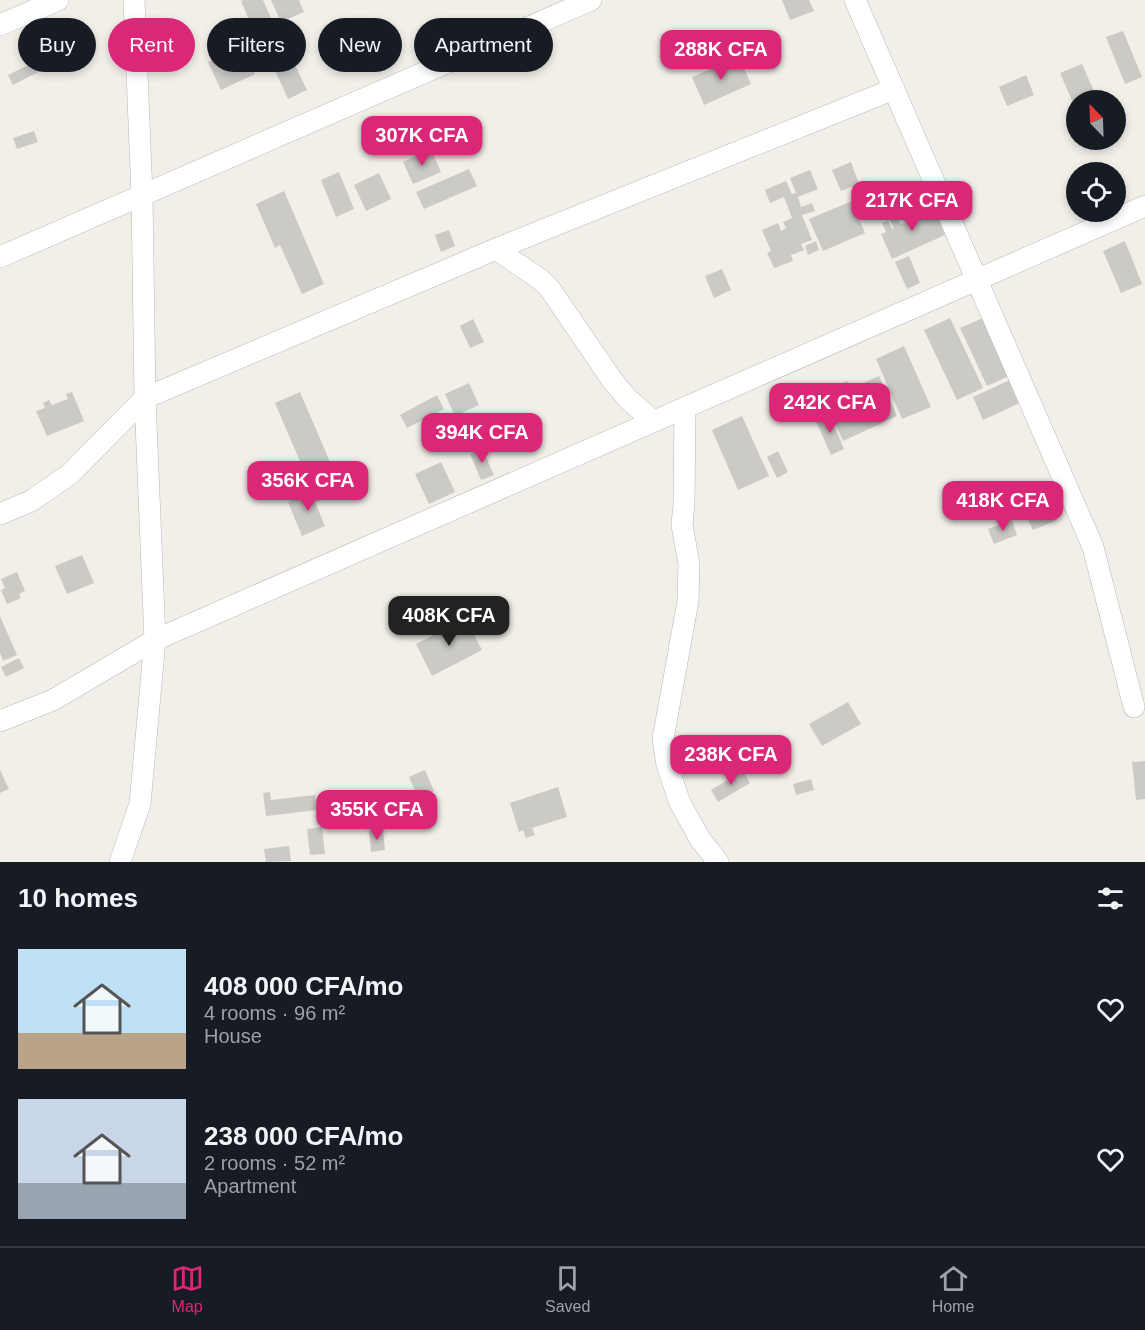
<!DOCTYPE html>
<html lang="en">
<head>
<meta charset="utf-8">
<style>
	:root { --surface:#171b24; --page:#242831; --text:#f1f3f6; --muted:#9ea1a6; --line:#363941; --accent:#db2777 }
	body { margin:0; font-family:Helvetica,sans-serif; background:var(--page); color:var(--text); height:100vh; display:flex; flex-direction:column; font-size:22px; white-space:nowrap }
	* { box-sizing:border-box; margin:0 }
	p { font-size:20px; color:var(--muted) }
	.icon { flex:none; width:33px; height:33px; fill:none; stroke:currentColor; stroke-width:2; stroke-linecap:round; stroke-linejoin:round }
	.map { position:relative; height:862px; overflow:hidden }
	.panel { display:flex; flex-direction:column; background:var(--surface); flex:1 }
	.panel>* { flex:none }
	.top-card { position:absolute; left:18px; top:18px; width:600px; height:54px; display:flex; gap:12px }
	.needle { width:39px; rotate:337deg }
	.tools { position:absolute; left:1066px; top:90px; display:grid; gap:12px }
	.tools a { display:grid; place-items:center; width:60px; height:60px; border-radius:50%; background:var(--surface); box-shadow:0 3px 9px #0003; font-size:30px }
	.price { position:absolute; translate:-50% -51px; padding:0 14px; border-radius:12px; background:var(--accent); color:#fff; font-size:20px; line-height:39px; filter:drop-shadow(0 2px 3px #0008) }
	.price::after { content:''; position:absolute; left:50%; top:36px; width:18px; height:14px; margin-left:-9px; background:inherit; clip-path:polygon(0 0,100% 0,50% 100%) }
	.price.active { background:#222; color:#fff }
	ul { padding:0; list-style:none }
	li { display:flex; align-items:center; gap:18px; height:150px; padding:0 18px }
	li span { display:grid; place-items:center; flex:none; width:168px; height:120px; border-radius:0px; color:#555 }
	li>.icon { margin-inline-start:auto }
	span .icon { width:72px; height:72px; fill:#fffc; stroke-width:1 }
	li b { font-size:26px }
	h2 { display:flex; justify-content:space-between; align-items:center; height:72px; padding:0 18px; font-size:26px }
	.pill { padding:0 21px; border-radius:27px; background:var(--surface); box-shadow:0 3px 9px #0003; font-size:21px; line-height:54px }
	.pill.active { background:var(--accent); color:#fff }
	.tabs { display:flex; justify-content:space-around; align-items:center; height:84px; border-top:2px solid var(--line); background:var(--surface); font-size:16px; color:var(--muted) }
	.tabs a { display:grid; justify-items:center; gap:3px }
	.tabs .active { color:var(--accent) }
	.map>svg:first-child { display:block }
</style>
</head>
<body>
<div class="map">
<svg width="1145" height="862" viewBox="0 0 1145 862">
	<rect width="100%" height="100%" fill="#f1efe8"/>
	<path fill="#cccac5" d="M244 0H263L275 27 256 36 241 1Z
		M271 0H299L304 12 281 22Z
		M782 0H809L814 11 790 20Z
		M1123 31 1142 77 1125 84 1106 37Z
		M241 46 255 74 221 90 208 62Z
		M290 55 307 90 288 99 272 64Z
		M44 57 48 67 13 85 8 75Z
		M739 57 751 84 704 105 692 77Z
		M1082 64 1098 100H1077V112L1060 73Z
		M1026 75 1034 95 1007 106 999 87Z
		M34 131 38 142 17 149 13 138Z
		M431 149 441 172 413 184 403 162Z
		M851 162 859 184 841 191 832 170Z
		M469 169 477 186 424 209 416 192Z
		M810 170 818 189 798 197 801 207 812 203 815 211 802 215 812 240 801 244 804 250 791 255 793 261 774 268 767 253 771 251 762 230 778 223 781 231 786 228 783 222 792 218 784 197 770 203 765 190 786 181 792 194 796 193 790 178Z
		M339 172 354 209 336 217 321 180Z
		M379 173 391 199 366 211 354 185Z
		M284 191 324 284 302 294 280 245 275 248 256 204Z
		M852 201 865 233 823 251 809 219Z
		M931 203 945 235 892 259 881 234 886 232 882 223 888 221 892 229 894 228 890 220 897 217 900 224 905 223 901 215 910 212 913 218 921 215 918 208 923 206 928 213 925 206Z
		M449 230 455 246 441 252 435 235Z
		M816 241 819 250 808 255 805 246Z
		M1125 241 1142 284 1121 293 1103 251Z
		M909 256 920 283 907 289 895 262Z
		M722 269 731 290 714 298 705 276Z
		M985 317 1011 375 987 386 960 328Z
		M950 318 983 388 957 400 924 330Z
		M473 319 484 342 470 348 460 326Z
		M904 346 931 407 902 419 876 359Z
		M879 376 897 416 843 441 821 393 847 381 852 388Z
		M1014 378 1024 401 983 420 973 397Z
		M469 383 479 405 455 416 445 394Z
		M72 392 84 421 47 436 36 411 45 408 43 403 49 400 52 405 68 399 66 394Z
		M300 392 333 469 308 480 275 403Z
		M437 395 444 409 407 428 400 415Z
		M829 413 844 449 831 455 815 419Z
		M742 416 769 476 738 490 712 430Z
		M482 448 494 475 481 480 470 454Z
		M778 451 788 472 777 478 767 457Z
		M441 462 455 492 429 504 415 474Z
		M321 488 326 498 315 502 325 526 302 536 288 502Z
		M1049 503 1057 520 1033 530 1025 514Z
		M1012 520 1017 535 994 544 988 529Z
		M82 555 94 583 67 594 55 566Z
		M17 572 25 591 19 594 21 598 7 604 1 590 5 588 1 579Z
		M0 616 17 655 3 661 0 653Z
		M466 619 482 650 432 676 416 644Z
		M19 658 24 668 6 677 1 667Z
		M848 702 861 724 822 746 809 724Z
		M1145 761V799L1136 800 1132 762Z
		M0 770 9 789 0 793Z
		M425 770 434 791 418 797 409 777Z
		M743 771 750 783 718 802 711 790Z
		M811 779 814 790 796 795 793 784Z
		M558 787 567 817 532 828 535 835 526 838 523 830 519 832 510 803Z
		M270 792 271 800 315 795 317 810 266 816 263 793Z
		M322 827 325 854 310 855 307 829Z
		M383 830 385 850 371 852 369 831Z
		M289 846 291 861 266 862 264 849Z"/>
	<g fill="none" stroke-linecap="round" stroke-linejoin="round">
		<g stroke="#b5b8bc" stroke-width="22">
			<path id="minor" d="M855 0 1093 547 1134 707
				M0 25 58 0
				M496 249 541 280 550 289 612 380 628 399 653 421
				M0 257 591 0
				M685 409 684 504 682 525 689 564 688 601 663 739 667 765 680 803 700 839 718 862
				M0 514 31 501 70 474 145 398 496 249 894 89
				M0 721 53 700 155 640 1145 206
				M120 862 140 804 155 640 145 398 142 195 134 0"/>
		</g>
		<use href="#minor" stroke="#fff" stroke-width="21"/>
	</g>
</svg>
<div class="tools">
<a><svg class="needle" viewBox="-14 -14 28 28"><path d="M0-13l5 13h-10z" fill="#e53935"/><path d="M0 13l5-13h-10z" fill="#9ea1a6"/></svg></a>
<a><svg class="icon" aria-label="locate" viewBox="0 0 24 24"><circle cx="12" cy="12" r="6"/><path d="M12 2v4M12 18v4M2 12h4M18 12h4"/></svg></a>
</div>
<b class="price" style="left:721px;top:81px">288K CFA</b>
<b class="price" style="left:422px;top:167px">307K CFA</b>
<b class="price" style="left:912px;top:232px">217K CFA</b>
<b class="price" style="left:830px;top:434px">242K CFA</b>
<b class="price" style="left:482px;top:464px">394K CFA</b>
<b class="price" style="left:308px;top:512px">356K CFA</b>
<b class="price" style="left:1003px;top:532px">418K CFA</b>
<b class="price active" style="left:449px;top:647px">408K CFA</b>
<b class="price" style="left:731px;top:786px">238K CFA</b>
<b class="price" style="left:377px;top:841px">355K CFA</b>
<div class="top-card">
<a class="pill">Buy</a>
<a class="pill active">Rent</a>
<a class="pill">Filters</a>
<a class="pill">New</a>
<a class="pill">Apartment</a>
</div>
</div>
<section class="panel">
<h2>10 homes<svg class="icon" aria-label="filters" viewBox="0 0 24 24"><path d="M4 7h16M4 17h16"/><circle cx="9" cy="7" r="2"/><circle cx="15" cy="17" r="2"/></svg></h2>
<ul>
<li><span style="background:linear-gradient(#bfe0f5 70%,#b9a48a 0)"><svg class="icon" aria-label="home" viewBox="0 0 24 24"><path d="M3 11l9-7 9 7M6 9v11h12V9"/></svg></span><div><b>408 000 CFA/mo</b><p>4 rooms · 96 m²</p><p>House</p></div><svg class="icon" aria-label="heart" viewBox="0 0 24 24"><path d="M12 20l-8-8c-3-5 5-10 8-4 3-6 11-1 8 4z"/></svg></li>
<li><span style="background:linear-gradient(#c9d6e8 70%,#9aa5b1 0)"><svg class="icon" aria-label="home" viewBox="0 0 24 24"><path d="M3 11l9-7 9 7M6 9v11h12V9"/></svg></span><div><b>238 000 CFA/mo</b><p>2 rooms · 52 m²</p><p>Apartment</p></div><svg class="icon" aria-label="heart" viewBox="0 0 24 24"><path d="M12 20l-8-8c-3-5 5-10 8-4 3-6 11-1 8 4z"/></svg></li>
</ul>
</section>
<nav class="tabs">
<a class="active"><svg class="icon" aria-label="map" viewBox="0 0 24 24"><path d="M3 6l6-2 6 2 6-2v14l-6 2-6-2-6 2zM9 4v14M15 6v14"/></svg>Map</a>
<a><svg class="icon" aria-label="saved" viewBox="0 0 24 24"><path d="M7 4h10v16l-5-4-5 4z"/></svg>Saved</a>
<a><svg class="icon" aria-label="home" viewBox="0 0 24 24"><path d="M3 11l9-7 9 7M6 9v11h12V9"/></svg>Home</a>
</nav>
</body>
</html>
